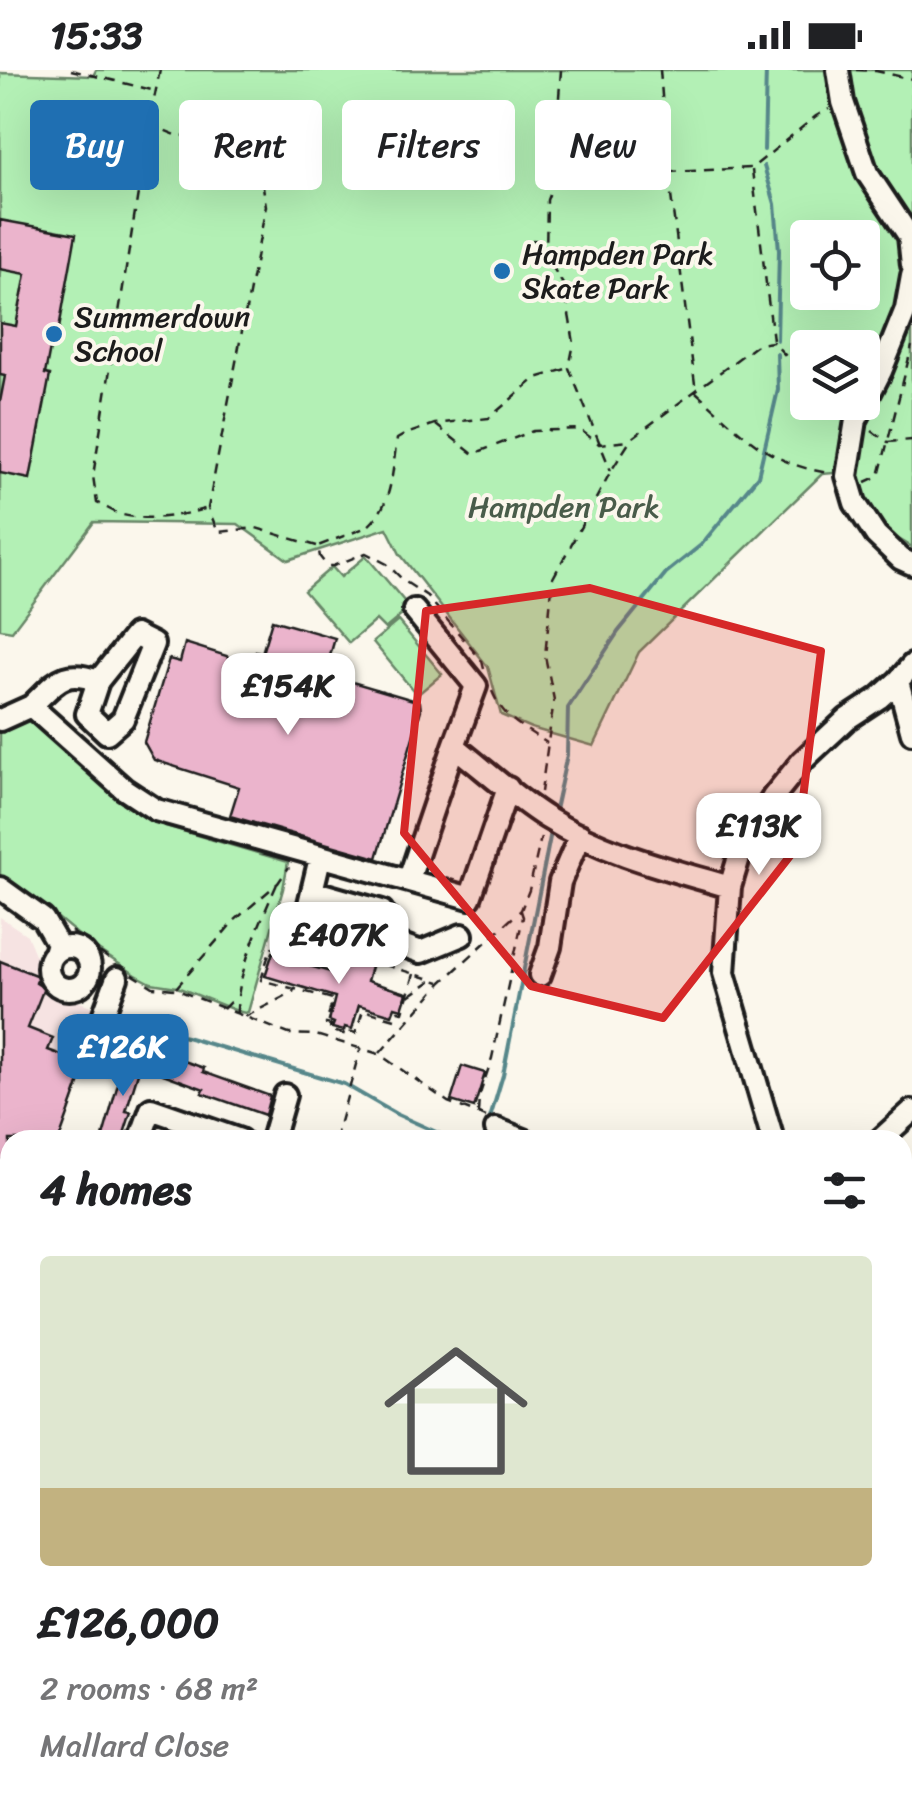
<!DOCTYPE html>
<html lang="en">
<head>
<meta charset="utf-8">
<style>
	:root { --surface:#fff; --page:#f6f6f6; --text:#202124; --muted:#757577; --accent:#1f6fb2 }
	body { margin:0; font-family:Sriracha,sans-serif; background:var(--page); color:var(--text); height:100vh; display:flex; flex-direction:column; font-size:38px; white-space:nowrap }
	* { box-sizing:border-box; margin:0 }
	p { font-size:32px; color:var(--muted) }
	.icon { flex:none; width:55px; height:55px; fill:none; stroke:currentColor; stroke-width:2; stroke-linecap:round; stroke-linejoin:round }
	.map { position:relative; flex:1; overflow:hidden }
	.details { position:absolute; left:0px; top:1060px; width:912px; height:670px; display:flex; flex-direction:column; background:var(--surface); border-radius:30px 30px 0 0; box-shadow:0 10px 40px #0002 }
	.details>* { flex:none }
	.hud { position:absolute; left:30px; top:30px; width:852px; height:90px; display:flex; gap:20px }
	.controls { position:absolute; left:790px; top:150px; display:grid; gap:20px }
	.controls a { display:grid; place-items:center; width:90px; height:90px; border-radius:10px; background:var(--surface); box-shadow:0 10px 40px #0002; font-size:50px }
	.price { position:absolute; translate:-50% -85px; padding:0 22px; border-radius:20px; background:#fff; color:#222; font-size:32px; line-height:65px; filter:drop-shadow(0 2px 5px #0008) }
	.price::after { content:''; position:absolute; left:50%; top:60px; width:30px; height:22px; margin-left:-15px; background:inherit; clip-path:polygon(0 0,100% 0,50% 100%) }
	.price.active { background:var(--accent); color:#fff }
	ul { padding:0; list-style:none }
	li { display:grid; align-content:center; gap:20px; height:530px; padding:0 40px }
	li span { display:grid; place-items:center; height:310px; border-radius:10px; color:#555 }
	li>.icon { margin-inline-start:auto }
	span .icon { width:180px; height:180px; fill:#fffc; stroke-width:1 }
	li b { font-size:42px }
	h2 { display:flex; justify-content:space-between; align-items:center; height:120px; padding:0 40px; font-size:42px }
	.pill { padding:0 35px; border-radius:10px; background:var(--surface); box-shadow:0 10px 40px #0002; font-size:35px; line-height:90px }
	.pill.active { background:var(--accent); color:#fff }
	.status { display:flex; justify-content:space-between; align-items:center; height:70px; padding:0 50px; background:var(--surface); direction:ltr }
	.status svg { height:28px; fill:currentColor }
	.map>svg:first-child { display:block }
</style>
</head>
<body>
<div class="status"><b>15:33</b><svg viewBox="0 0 49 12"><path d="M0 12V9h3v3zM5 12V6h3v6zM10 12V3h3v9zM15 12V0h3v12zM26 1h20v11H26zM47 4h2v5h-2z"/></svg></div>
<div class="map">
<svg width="912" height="1730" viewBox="0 0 912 1730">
	<rect width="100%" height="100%" fill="#fbf7ec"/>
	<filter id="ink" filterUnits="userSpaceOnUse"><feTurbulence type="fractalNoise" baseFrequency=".01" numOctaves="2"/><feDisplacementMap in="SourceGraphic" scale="20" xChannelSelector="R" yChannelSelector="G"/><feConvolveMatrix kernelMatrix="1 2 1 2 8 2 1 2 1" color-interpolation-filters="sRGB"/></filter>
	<g filter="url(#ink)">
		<path fill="#f6e3e2" d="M0 847 27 865 41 899 45 918 108 943 59 1070H10V1106L0 1103Z
			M0 1169 10 1175V1720H307L309 1730H0Z
			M315 1720H495V1726L475 1730H317Z"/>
		<path fill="#b3f0b5" stroke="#688668" stroke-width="2.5" fill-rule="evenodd" d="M96 0H912V477L892 465 864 432 858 401 822 404 639 582 594 676 531 658 501 645 488 597 400 484 387 458 288 490 238 454 94 452 12 561 0 559V3L93 6ZM808 168H862V222H808ZM808 278H862V332H808Z
			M366 486 410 538 385 559 376 550 349 573 304 521 332 497 341 507Z
			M398 551 442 604 417 625 373 572Z
			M23 649 30 650 109 720 159 754 288 792 283 819 248 942 245 943 237 941 177 917 151 913 136 905 89 874 34 828 0 807V659Z"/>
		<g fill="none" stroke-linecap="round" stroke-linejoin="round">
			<path stroke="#56878a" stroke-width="4" d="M764 80 766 0
				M764 96 775 134 779 180 777 270
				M555 740 567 685 568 638 618 562 666 503 701 475 758 406 778 320 777 284
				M119 953 186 967 344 1014 396 1044 454 1070
				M476 1070 484 1068 503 1005 551 762"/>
		</g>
		<path fill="#ebb4cc" stroke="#1c1c1c" stroke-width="2.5" d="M0 150 76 164 58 264 53 263 45 304 50 305 30 409 0 403V332L5 306 0 305V253L16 256 26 204 0 199Z
			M272 550 335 568 325 604 420 632 421 640 377 788 230 746 239 717 154 690 144 672 169 589 180 592 185 573 252 594 256 581 262 583Z
			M273 882 296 889 295 892 341 905 347 885 372 893 367 911 407 923 402 939 395 937 392 945 359 935 352 959 345 957 344 961 332 958 334 953 329 951 335 927 265 906Z
			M0 891 38 906 36 913 44 918 28 958 53 968 48 980 75 990 78 996 84 1000 59 1070H10V1106L0 1102Z
			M127 982 143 987 126 1041 131 1042 122 1070H102Z
			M170 986 204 998 203 1002 270 1026 265 1045 202 1023 204 1019 163 1004Z
			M462 996 485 1003 474 1038 451 1031Z
			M10 1613V1691L0 1694V1616Z
			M64 1720H199L200 1723 215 1720H298L300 1730H67Z"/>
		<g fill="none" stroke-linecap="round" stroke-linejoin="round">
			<g stroke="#1c1c1c" stroke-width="28">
				<path id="minor" d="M838 0 843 32 867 103 909 166 912 195
					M912 206 906 239 881 301 856 350 847 406 855 433 876 465 901 489 912 494
					M414 540 476 616 454 676
					M898 611 912 663
					M31 636C57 612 62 598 98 611L135 565 153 574 123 649 107 663 87 644 98 611
					M0 650 31 636 124 719 156 740 470 828 508 718
					M409 809 454 676C485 700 515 728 547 748 603 783 668 799 730 817
					M0 818 43 849 57 873 54 883
					M312 821 382 841 389 853 385 869 319 852 308 838 320 788
					M385 869 421 882 462 865
					M48 898a21 21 0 1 1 42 0a21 21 0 1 1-42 0Z
					M540 905 550 877 560 812 580 765
					M88 987 117 908
					M496 1059 524 1070
					M140 1070 151 1039 240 1070
					M272 1070 285 1025
					M773 1070 724 903 730 817 740 784 773 727 802 691 847 649 879 628 898 611 912 595
					M880 1070 912 1041
					M902 1154 912 1158
					M0 1187 3 1188 10 1204
					M902 1223 912 1201
					M0 1318 10 1322
					M902 1321 912 1332
					M902 1584H912
					M329 1720 331 1730
					M648 1720 654 1730
					M883 1720 912 1724
					M569 1730 575 1720
					M690 1730 707 1720"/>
			</g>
			<path stroke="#1c1c1c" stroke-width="2.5" stroke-dasharray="10 8" stroke-linecap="butt" d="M71 0 156 21
				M160 0 149 54 93 406 97 433C104 436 112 441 119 444 147 452 181 446 208 438
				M561 0 558 41 559 98 547 130 546 186 564 216 574 273 569 298 611 401
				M660 0 668 102 696 322C741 362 767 394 829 403
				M856 0 876 1 912 9
				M149 54 176 65 230 69 258 84 266 136 208 438 218 462 256 458 317 476
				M752 100 773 270
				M668 102 752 98 816 46 829 39
				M532 170 544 171
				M827 332 838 347
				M436 355 473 384 533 361 579 359 599 374 629 371
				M872 361 888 372 912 370
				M866 412 879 406 912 276
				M484 599 482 591 427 526 404 511 387 494 366 483 333 496H327L320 487 318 476 367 457C393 435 392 401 397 369L406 364 435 354 489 348 536 308 569 298
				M492 621C504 650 523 657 547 673
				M541 722 554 630 545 586 553 508 611 401 632 368 758 274 773 272 808 310
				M71 861 113 892
				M375 885 373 891 440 912
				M373 891 304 870 299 886 271 877 261 910 333 929 326 954 331 955 329 960 347 965 348 961 356 963 363 940 395 949 398 941 403 942 414 904
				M132 904 153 917 175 919 289 964 316 965 379 984 448 1032 486 1047
				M176 918 234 851 278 813 289 797
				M409 926 431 911
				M223 939 235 927
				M237 944C236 905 261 850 277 814
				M245 947 293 922 294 919
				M380 983 442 912 521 840 529 820 541 767
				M478 1043 479 1027 492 988 523 847 521 841
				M335 1070 360 980
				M407 1720 409 1730
				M492 1720V1730
				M550 1729V1730"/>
			<use href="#minor" stroke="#fbf7ec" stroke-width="20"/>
			<path stroke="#1c1c1c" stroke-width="4" stroke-dasharray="15 8" stroke-linecap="butt" d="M0 1135 10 1139
				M902 1477 912 1480"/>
		</g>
	</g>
	<path fill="#d62828" fill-opacity="0.2" stroke="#d62828" stroke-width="8" stroke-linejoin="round" d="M590 518 821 581 797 777 663 948 531 916 404 763 426 541Z"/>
	<g fill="#1f6fb2" stroke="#fbf7ec" stroke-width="4">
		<circle cx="502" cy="201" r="10"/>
		<circle cx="54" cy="264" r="10"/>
	</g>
	<g text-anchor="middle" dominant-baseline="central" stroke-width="8" stroke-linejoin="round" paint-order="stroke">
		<g font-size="30" fill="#1c1c1c" stroke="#fbf7ec" text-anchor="start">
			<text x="522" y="184">Hampden Park<tspan x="522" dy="34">Skate Park</tspan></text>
			<text x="74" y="247">Summerdown<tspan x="74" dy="34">School</tspan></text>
		</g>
		<g font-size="30" fill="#495c4a" stroke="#fbf7ec">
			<text x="564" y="437">Hampden Park</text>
		</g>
	</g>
</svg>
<div class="controls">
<a><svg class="icon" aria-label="locate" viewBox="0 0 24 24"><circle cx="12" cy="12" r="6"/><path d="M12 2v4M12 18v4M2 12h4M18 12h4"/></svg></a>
<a><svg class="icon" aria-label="layers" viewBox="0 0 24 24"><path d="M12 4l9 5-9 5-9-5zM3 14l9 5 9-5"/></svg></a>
</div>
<b class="price" style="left:288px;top:668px">£154K</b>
<b class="price" style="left:759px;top:808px">£113K</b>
<b class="price" style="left:339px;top:917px">£407K</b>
<b class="price active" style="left:123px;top:1029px">£126K</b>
<div class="hud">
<a class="pill active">Buy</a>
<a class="pill">Rent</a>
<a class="pill">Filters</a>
<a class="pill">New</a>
</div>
<section class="details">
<h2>4 homes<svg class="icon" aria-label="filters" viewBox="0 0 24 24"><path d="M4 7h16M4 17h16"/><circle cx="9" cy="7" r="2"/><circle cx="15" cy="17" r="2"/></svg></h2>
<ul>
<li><span style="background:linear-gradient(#dfe7d0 75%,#c2b280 0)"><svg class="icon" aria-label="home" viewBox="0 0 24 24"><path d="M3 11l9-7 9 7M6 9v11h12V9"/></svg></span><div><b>£126,000</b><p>2 rooms · 68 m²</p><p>Mallard Close</p></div></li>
</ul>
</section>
</div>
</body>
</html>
